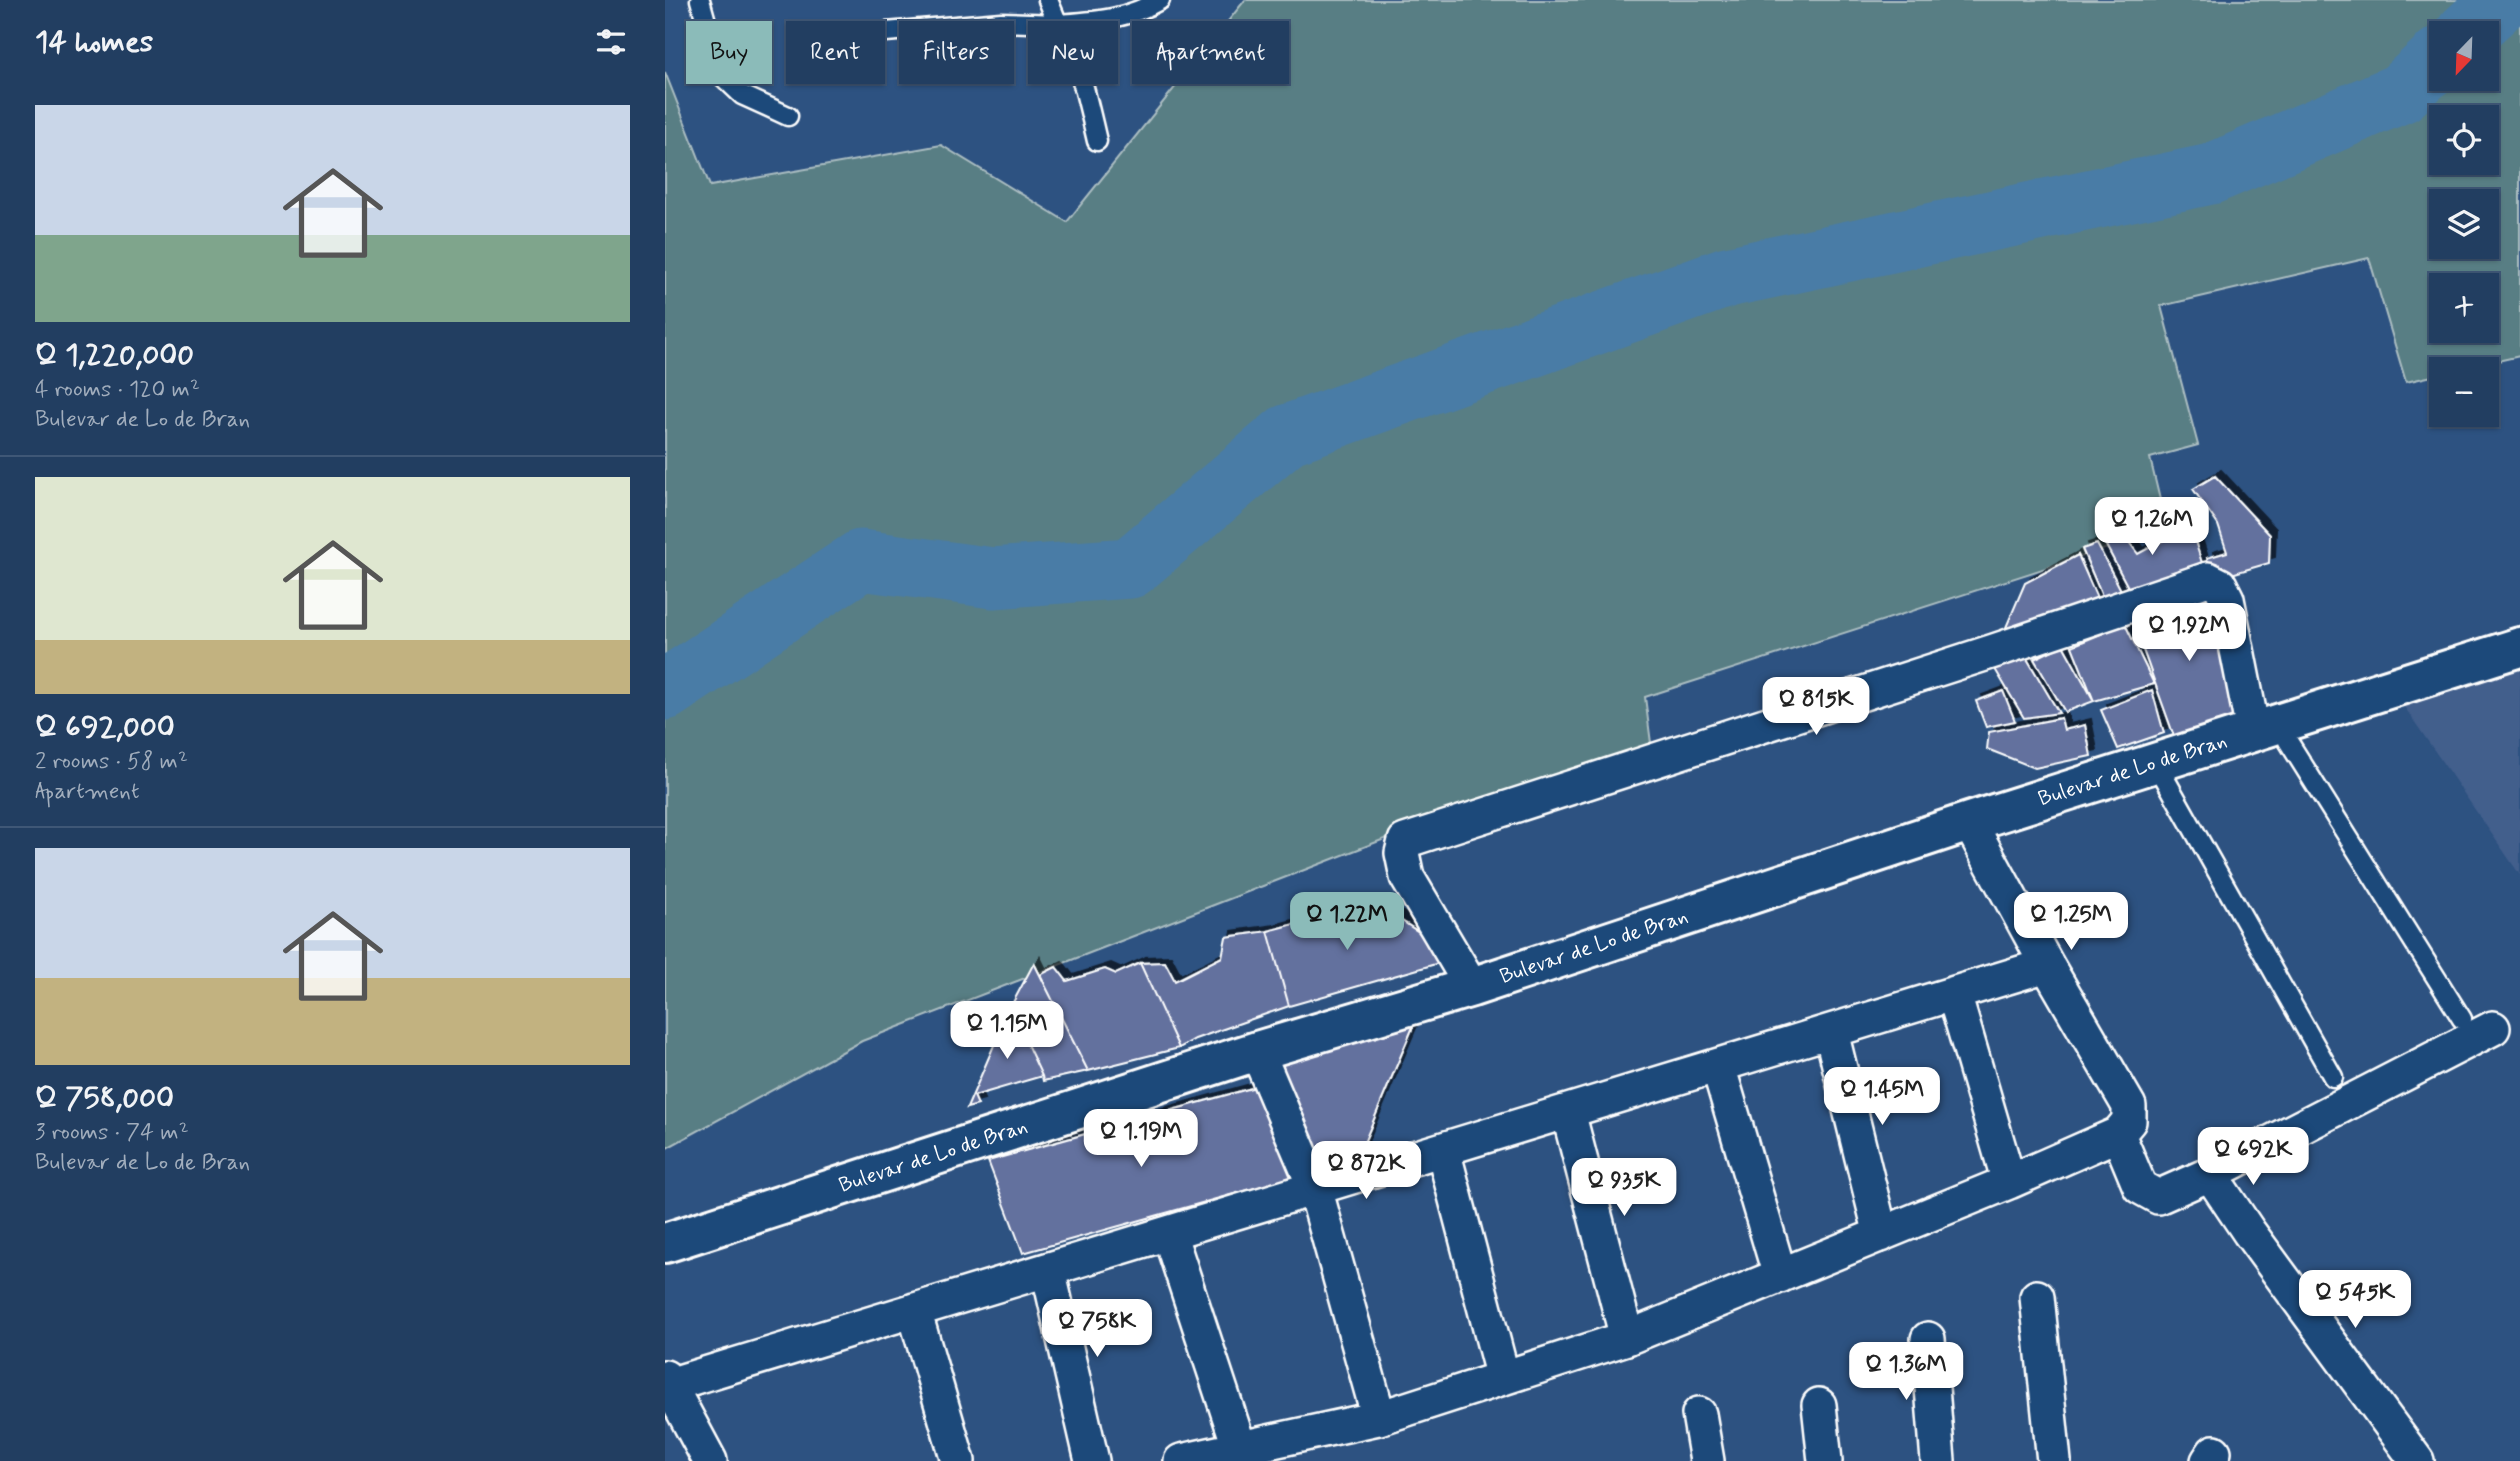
<!DOCTYPE html>
<html lang="en">
<head>
<meta charset="utf-8">
<style>
	:root { --surface:#223e61; --page:#2e496a; --text:#f1f3f6; --muted:#a2aebd; --line:#3f5776; --accent:#8bbbb9 }
	body { margin:0; font-family:Mynerve,sans-serif; background:var(--page); color:var(--text); height:100vh; display:flex; flex-direction:column; font-size:26px; white-space:nowrap }
	* { box-sizing:border-box; margin:0 }
	p { font-size:23px; color:var(--muted) }
	.icon { flex:none; width:38px; height:38px; fill:none; stroke:currentColor; stroke-width:2; stroke-linecap:round; stroke-linejoin:round }
	.map { position:relative; flex:1; overflow:hidden }
	.details { display:flex; flex-direction:column; background:var(--surface); width:665px }
	.details>* { flex:none }
	.hud { position:absolute; left:21px; top:21px; width:665px; height:63px; display:flex; gap:14px }
	.needle { width:46px; rotate:203deg }
	.tools { position:absolute; left:1764px; top:21px; display:grid; gap:14px }
	.tools a { display:grid; place-items:center; width:70px; height:70px; border-radius:0px; background:var(--surface); box-shadow:0 2px 5px #0004,0 0 0 2px var(--line); font-size:35px }
	.price { position:absolute; translate:-50% -60px; padding:0 16px; border-radius:14px; background:#fff; color:#222; font-size:23px; line-height:46px; filter:drop-shadow(0 2px 4px #0008) }
	.price::after { content:''; position:absolute; left:50%; top:42px; width:21px; height:16px; margin-left:-10px; background:inherit; clip-path:polygon(0 0,100% 0,50% 100%) }
	.price.selected { background:var(--accent); color:#111 }
	ul { padding:0; list-style:none }
	li { display:grid; align-content:center; gap:14px; height:371px; padding:0 35px }
	li+li { border-top:2px solid var(--line) }
	li span { display:grid; place-items:center; height:217px; border-radius:0px; color:#555 }
	li>.icon { margin-inline-start:auto }
	span .icon { width:126px; height:126px; fill:#fffc; stroke-width:1 }
	li b { font-size:30px }
	h2 { display:flex; justify-content:space-between; align-items:center; height:84px; padding:0 35px; font-size:30px }
	.chip { padding:0 24px; border-radius:0px; background:var(--surface); box-shadow:0 2px 5px #0004,0 0 0 2px var(--line); font-size:24px; line-height:63px }
	.chip.selected { background:var(--accent); color:#111 }
	main { display:flex; flex:1; min-height:0 }
	.map>svg:first-child { display:block }
</style>
</head>
<body>
<main>
<section class="details">
<h2>14 homes<svg class="icon" aria-label="filters" viewBox="0 0 24 24"><path d="M4 7h16M4 17h16"/><circle cx="9" cy="7" r="2"/><circle cx="15" cy="17" r="2"/></svg></h2>
<ul>
<li><span style="background:linear-gradient(#c9d6e8 60%,#7fa58c 0)"><svg class="icon" aria-label="home" viewBox="0 0 24 24"><path d="M3 11l9-7 9 7M6 9v11h12V9"/></svg></span><div><b>Q 1,220,000</b><p>4 rooms · 120 m²</p><p>Bulevar de Lo de Bran</p></div></li>
<li><span style="background:linear-gradient(#dfe7d0 75%,#c2b280 0)"><svg class="icon" aria-label="home" viewBox="0 0 24 24"><path d="M3 11l9-7 9 7M6 9v11h12V9"/></svg></span><div><b>Q 692,000</b><p>2 rooms · 58 m²</p><p>Apartment</p></div></li>
<li><span style="background:linear-gradient(#c9d6e8 60%,#c2b280 0)"><svg class="icon" aria-label="home" viewBox="0 0 24 24"><path d="M3 11l9-7 9 7M6 9v11h12V9"/></svg></span><div><b>Q 758,000</b><p>3 rooms · 74 m²</p><p>Bulevar de Lo de Bran</p></div></li>
</ul>
</section>
<div class="map">
<svg width="1855" height="1461" viewBox="0 0 1855 1461">
	<defs>
		<filter id="shadow"><feDropShadow dx="6" dy="-6" stdDeviation="0" flood-color="#0009"/></filter>
	</defs>
	<rect width="100%" height="100%" fill="#2d5281"/>
	<filter id="ink" filterUnits="userSpaceOnUse"><feTurbulence type="fractalNoise" baseFrequency=".0143" numOctaves="2"/><feDisplacementMap in="SourceGraphic" scale="14" xChannelSelector="R" yChannelSelector="G"/><feConvolveMatrix kernelMatrix="1 2 1 2 8 2 1 2 1" color-interpolation-filters="sRGB"/></filter>
	<g filter="url(#ink)">
		<path fill="#425e8c" d="M1855 670V875L1738 705Z"/>
		<path fill="#597e84" stroke="#acbec2" stroke-width="2" fill-rule="evenodd" d="M580 0H1855V356L1797 369H1776V374L1741 382 1704 258 1496 306 1533 445 1485 458 1502 529 980 697 986 743 735 833 197 1041 0 1149V72L45 186 276 145 402 222ZM1776 33H1822V79H1776ZM1776 117H1822V163H1776ZM1776 201H1822V247H1776ZM1776 285H1822V331H1776Z"/>
		<g fill="none" stroke-linecap="round" stroke-linejoin="round">
			<path stroke="#487ca6" stroke-width="61" d="M1801 33 1837 0
				M0 690 196 560 328 578 465 568 622 435 1062 277 1546 174 1736 93 1776 56"/>
		</g>
		<path fill="#64719e" stroke="#fff" stroke-width="2" filter="url(#shadow)" d="M1550 476 1605 535 1604 563 1563 575 1545 576 1542 558 1562 552 1553 525 1528 489Z
			M1451 525 1473 554 1525 526 1538 566 1465 591 1434 532Z
			M1432 544 1458 594 1440 603 1417 549Z
			M1413 555 1435 605 1336 639 1360 583Z
			M1549 590 1573 717 1509 736 1467 619Z
			M1460 624 1489 684 1429 701 1407 646Z
			M1398 645 1429 701 1400 712 1369 659Z
			M1361 657 1394 713 1359 718 1330 669Z
			M1487 690 1499 733 1453 749 1436 710Z
			M1338 691 1350 721 1321 727 1311 701Z
			M1396 718 1399 730 1420 725 1426 756 1370 768 1322 749 1324 732Z
			M709 903 766 940 774 963 624 1006 603 931Z
			M603 931 624 1006 530 1039 514 1048 475 963 500 962 510 981 557 957 561 937Z
			M369 963 423 1071 378 1081 377 1076 345 1008Z
			M475 963 514 1048 423 1071 375 975 391 967 402 981 440 969 451 974Z
			M345 1008 377 1076 309 1096 313 1105 302 1108Z
			M753 1015 696 1150 652 1164 606 1067Z
			M594 1086 629 1177 358 1253 323 1161Z"/>
		<g fill="none" stroke-linecap="round" stroke-linejoin="round">
			<g stroke="#fff" stroke-width="23">
				<path id="service" d="M35 0 56 75 77 95 123 116
					M383 0 393 24C431 21 460 20 495 0
					M221 32 336 22 393 24C415 61 422 99 432 141
					M1616 724 1623 741 1797 1019
					M1491 763 1668 1077"/>
			</g>
			<g stroke="#fff" stroke-width="38">
				<path id="minor" d="M807 987 742 877 737 853 740 841 1329 651 1543 579 1555 585 1562 599 1588 731
					M1289 994 1344 1182
					M1166 1032 1216 1235
					M592 1051 650 1188 714 1418
					M1053 1066 1115 1276
					M903 1112 962 1338
					M1453 1134 1475 1187 1493 1197 1545 1174 1828 1028
					M778 1150 838 1378
					M1545 1174 1584 1232 1752 1461
					M504 1233 575 1449
					M383 1270 427 1461
					M1372 1297 1389 1461
					M249 1310 293 1461
					M1263 1339 1273 1461
					M0 1377 45 1461
					M4 1385 1382 965
					M1154 1405 1160 1461
					M1034 1414 1042 1461
					M516 1461 714 1418 962 1338 1344 1182 1453 1134 1464 1121V1106L1382 965 1304 822
					M1543 1461 1549 1452"/>
			</g>
			<g stroke="#fff" stroke-width="44">
				<g id="tertiary">
					<path id="s1" d="M0 1243 592 1051 807 987 1304 822 1855 647"/>
				</g>
			</g>
			<use href="#service" stroke="#1f4a7a" stroke-width="18"/>
			<use href="#minor" stroke="#1f4a7a" stroke-width="33"/>
			<use href="#tertiary" stroke="#1f4a7a" stroke-width="38"/>
		</g>
	</g>
	<g text-anchor="middle" dominant-baseline="central" stroke-width="7" stroke-linejoin="round" paint-order="stroke">
		<g font-size="21" fill="#fff" stroke="#1f4a7a">
			<text stroke="none"><textPath href="#s1" startOffset="1542">Bulevar de Lo de Bran</textPath></text>
			<text stroke="none"><textPath href="#s1" startOffset="975">Bulevar de Lo de Bran</textPath></text>
			<text stroke="none"><textPath href="#s1" startOffset="282">Bulevar de Lo de Bran</textPath></text>
		</g>
	</g>
</svg>
<div class="tools">
<a><svg class="needle" viewBox="-14 -14 28 28"><path d="M0-13l5 13h-10z" fill="#e53935"/><path d="M0 13l5-13h-10z" fill="#a2aebd"/></svg></a>
<a><svg class="icon" aria-label="locate" viewBox="0 0 24 24"><circle cx="12" cy="12" r="6"/><path d="M12 2v4M12 18v4M2 12h4M18 12h4"/></svg></a>
<a><svg class="icon" aria-label="layers" viewBox="0 0 24 24"><path d="M12 4l9 5-9 5-9-5zM3 14l9 5 9-5"/></svg></a>
<a>+</a>
<a>−</a>
</div>
<b class="price" style="left:1487px;top:557px">Q 1.26M</b>
<b class="price" style="left:1524px;top:663px">Q 1.92M</b>
<b class="price" style="left:1151px;top:737px">Q 815K</b>
<b class="price selected" style="left:682px;top:952px">Q 1.22M</b>
<b class="price" style="left:1406px;top:952px">Q 1.25M</b>
<b class="price" style="left:342px;top:1061px">Q 1.15M</b>
<b class="price" style="left:1217px;top:1127px">Q 1.45M</b>
<b class="price" style="left:476px;top:1169px">Q 1.19M</b>
<b class="price" style="left:1588px;top:1187px">Q 692K</b>
<b class="price" style="left:701px;top:1201px">Q 872K</b>
<b class="price" style="left:959px;top:1218px">Q 935K</b>
<b class="price" style="left:1690px;top:1330px">Q 545K</b>
<b class="price" style="left:432px;top:1359px">Q 758K</b>
<b class="price" style="left:1241px;top:1402px">Q 1.36M</b>
<div class="hud">
<a class="chip selected">Buy</a>
<a class="chip">Rent</a>
<a class="chip">Filters</a>
<a class="chip">New</a>
<a class="chip">Apartment</a>
</div>
</div>
</main>
</body>
</html>
